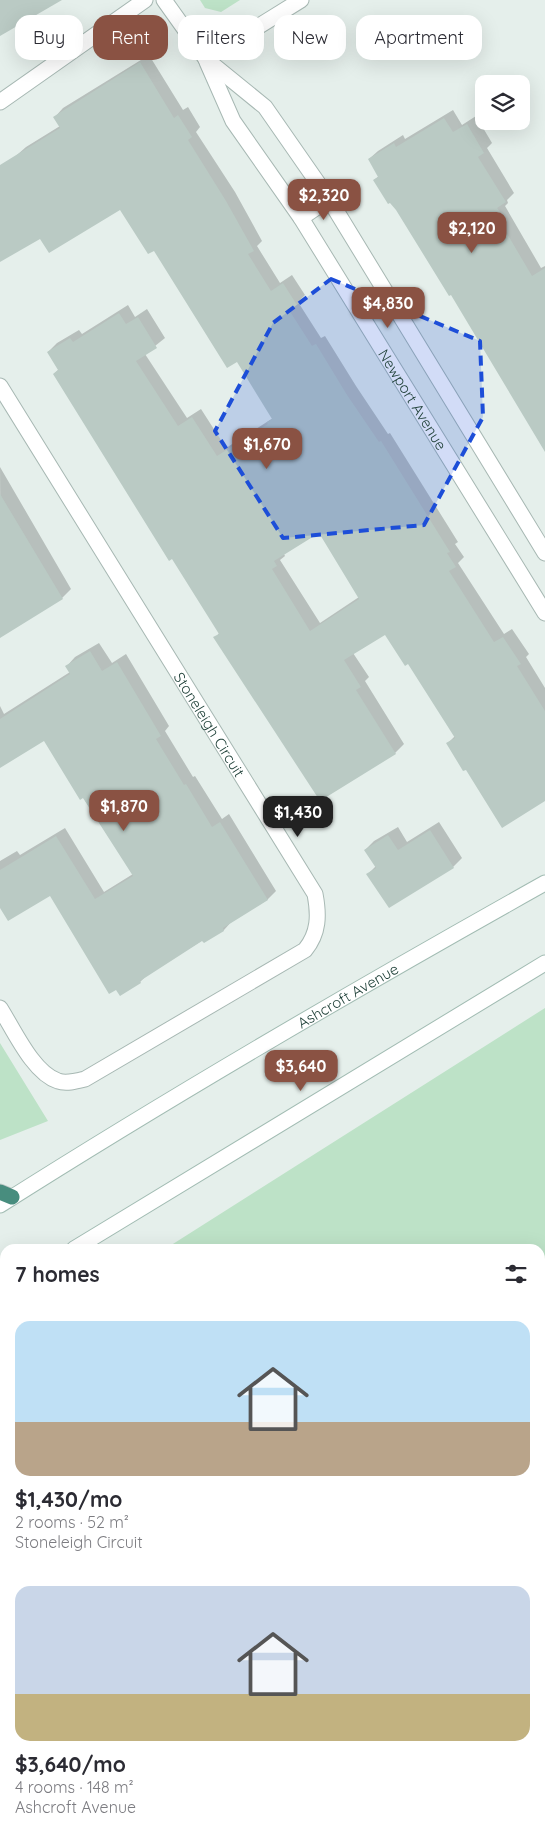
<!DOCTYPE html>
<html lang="en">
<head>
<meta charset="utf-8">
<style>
	:root { --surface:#fff; --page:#f2f2f3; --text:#2b2b33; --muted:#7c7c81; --accent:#8a5243 }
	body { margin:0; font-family:Quicksand,sans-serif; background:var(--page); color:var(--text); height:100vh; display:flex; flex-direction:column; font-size:19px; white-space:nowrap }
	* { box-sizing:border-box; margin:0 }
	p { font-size:16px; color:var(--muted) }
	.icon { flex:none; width:28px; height:28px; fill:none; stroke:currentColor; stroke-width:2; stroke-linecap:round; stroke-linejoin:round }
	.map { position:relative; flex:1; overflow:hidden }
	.details { position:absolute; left:0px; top:1244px; width:545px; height:601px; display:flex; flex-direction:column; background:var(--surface); border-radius:15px 15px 0 0; box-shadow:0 5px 20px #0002 }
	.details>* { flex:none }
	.guide { position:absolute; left:15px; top:15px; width:515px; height:45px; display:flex; gap:10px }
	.fabs { position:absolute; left:475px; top:75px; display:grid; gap:10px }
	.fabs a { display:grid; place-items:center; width:55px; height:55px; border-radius:10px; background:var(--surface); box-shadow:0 5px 20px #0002; font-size:25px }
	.price { position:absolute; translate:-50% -42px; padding:0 11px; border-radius:10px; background:var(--accent); color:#fff; font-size:16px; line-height:32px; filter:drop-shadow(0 1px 2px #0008) }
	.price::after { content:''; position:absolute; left:50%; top:30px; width:15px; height:11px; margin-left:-8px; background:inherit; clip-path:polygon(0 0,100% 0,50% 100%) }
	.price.on { background:#222; color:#fff }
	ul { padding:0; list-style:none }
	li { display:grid; align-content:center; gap:10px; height:265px; padding:0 15px }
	li span { display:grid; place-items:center; height:155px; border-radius:15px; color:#555 }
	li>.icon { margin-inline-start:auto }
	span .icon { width:90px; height:90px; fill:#fffc; stroke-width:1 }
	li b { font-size:21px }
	h2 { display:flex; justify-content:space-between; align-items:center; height:60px; padding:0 15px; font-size:21px }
	.tag { padding:0 18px; border-radius:15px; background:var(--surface); box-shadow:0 5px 20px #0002; font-size:18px; line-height:45px }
	.tag.on { background:var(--accent); color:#fff }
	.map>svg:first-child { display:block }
</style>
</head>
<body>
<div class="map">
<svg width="545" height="1844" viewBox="0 0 545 1844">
	<rect width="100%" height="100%" fill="#e5efeb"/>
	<path fill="#bde2c7" d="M200 0H240L221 12 205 8Z
		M545 1008V1844H178L177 1840H540V1249H165Z
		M0 1043 48 1121 0 1140Z"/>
	<path fill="#0003" fill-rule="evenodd" d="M149 55 183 110 188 107 200 127 196 132 235 192 262 241 257 246 280 283 292 275 305 295 298 302 321 338 325 336 356 386 388 434 390 433 458 542 455 544 464 557 458 563 504 634 512 629 529 654 526 657 545 688V800L466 768 448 743 455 736 408 662 386 633 353 653 369 677 365 681 404 744 395 753 215 638 220 632 54 374 59 369 48 352 57 343 79 330 82 334 128 305 135 317 147 309 165 338 145 354 187 418 201 409 226 448 273 418 237 360 154 249 121 209 40 237 0 261V170L26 147 60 126 55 117 63 108ZM319 531 359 597 320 623 280 560 285 556 284 554Z
		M453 110 462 125 476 116 492 143 487 148 514 193 507 200 508 203 505 206 541 268 545 266V449L452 293 397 209 374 180 379 176 369 159 378 151 403 135 405 139Z
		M0 467 71 589 62 598 1 636Z
		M99 643 112 663 126 654 169 726 165 731 193 777 195 776 222 819 229 814 276 891 267 900 232 921 224 930 204 942 203 940 149 973 140 982 50 894 0 905V861L17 851 20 855 65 828 104 892 133 874 45 739 0 766V706L4 714 70 672 67 666 75 657Z
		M439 822 462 858 453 867 368 874 376 866 365 850 374 841 398 827 407 842Z"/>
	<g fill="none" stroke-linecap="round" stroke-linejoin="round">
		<path stroke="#89cbd8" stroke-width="9" d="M540 1611 545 1616"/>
	</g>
	<path fill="#bacac4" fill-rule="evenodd" d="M0 0H62L0 36Z
		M140 62 174 118 178 115 192 137 188 140 226 201 254 251 248 254 271 291 283 283 297 305 289 310 312 346 316 344 347 395 379 442 381 441 450 552 447 553 456 567 449 571 494 642 503 637 521 664 517 666 545 711V801L502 828 466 770 463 771 446 743 455 738 408 664 405 666 385 635 344 660 361 687 356 690 396 754 320 801 213 637 219 634 172 559 169 561 53 374 58 370 47 352 70 338 73 342 119 313 126 324 138 317 157 348 136 361 178 426 192 417 217 456 268 424 267 422 272 419 237 362 227 368 154 251 148 254 120 210 49 253 40 239 0 262V165L60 128 53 117ZM319 533 359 599 310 631 272 569 277 566 274 561Z
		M444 118 453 132 467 124 484 153 478 157 506 202 497 208 500 212 496 215 532 276 545 268V452L451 295 449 296 396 210 390 203 388 204 373 180 378 177 368 159 394 143 396 147Z
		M0 494 63 599 0 638Z
		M90 651 102 671 117 662 161 736 156 739 184 785 186 784 212 827 220 822 268 900 223 928 224 931 204 943 202 941 140 981 141 983 120 996 116 990 109 994 50 896 8 921 0 908V870L56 836 95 899 133 876 83 798 80 800 44 741 0 768V719L70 674 65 666Z
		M430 830 454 868 389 908 366 874 376 868 364 850 388 835 398 850Z"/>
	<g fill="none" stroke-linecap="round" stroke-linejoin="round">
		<g stroke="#a7b8b3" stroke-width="17">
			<g id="minor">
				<path d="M164 0 206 59 265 107 329 199 545 553"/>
				<path d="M206 59 301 0"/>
				<path id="s1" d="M207 62 233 121 301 218 545 613"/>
				<path d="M0 102 145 0"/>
				<path d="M301 218 329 199"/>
				<path id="s2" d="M0 386 315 894C319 915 319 933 305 950L85 1079C77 1081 66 1084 58 1081 33 1073 14 1030 0 1008"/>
			</g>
		</g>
		<g stroke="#a2bcb3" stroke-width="17">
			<g id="secondary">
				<path id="s3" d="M0 1205C178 1092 361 986 545 883"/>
				<path d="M74 1249 545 963"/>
				<path d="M0 1295 5 1292"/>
			</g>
		</g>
		<g stroke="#c1cac8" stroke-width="17">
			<path id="trunk" d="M0 1192 12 1197
				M0 1437 5 1452
				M0 1624 5 1639
				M0 1646 5 1654
				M66 1840 67 1844
				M119 1840 121 1844"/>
		</g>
		<use href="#minor" stroke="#fff" stroke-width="15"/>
		<use href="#secondary" stroke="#fff" stroke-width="15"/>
		<use href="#trunk" stroke="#488d7e" stroke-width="15"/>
	</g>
	<path fill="#1d4ed8" fill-opacity="0.2" stroke="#1d4ed8" stroke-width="4" stroke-dasharray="10 6" stroke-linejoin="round" d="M331 279 480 341 483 417 424 525 283 538 215 431 273 323Z"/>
	<g text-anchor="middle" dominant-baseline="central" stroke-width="4.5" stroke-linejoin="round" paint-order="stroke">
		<g font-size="15" fill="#22433b" stroke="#f6fbf9">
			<text stroke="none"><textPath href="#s1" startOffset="396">Newport Avenue</textPath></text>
			<text stroke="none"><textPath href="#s2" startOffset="398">Stoneleigh Circuit</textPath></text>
			<text stroke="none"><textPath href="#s3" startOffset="406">Ashcroft Avenue</textPath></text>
		</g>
	</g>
</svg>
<div class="fabs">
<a><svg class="icon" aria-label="layers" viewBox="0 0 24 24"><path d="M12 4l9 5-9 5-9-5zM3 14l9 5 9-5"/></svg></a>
</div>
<b class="price" style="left:324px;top:221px">$2,320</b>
<b class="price" style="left:472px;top:254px">$2,120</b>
<b class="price" style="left:388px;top:329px">$4,830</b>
<b class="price" style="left:267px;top:470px">$1,670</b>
<b class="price" style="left:124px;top:832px">$1,870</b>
<b class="price on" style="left:298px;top:838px">$1,430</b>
<b class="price" style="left:301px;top:1092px">$3,640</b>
<div class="guide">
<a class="tag">Buy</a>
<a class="tag on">Rent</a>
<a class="tag">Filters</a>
<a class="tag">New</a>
<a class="tag">Apartment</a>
</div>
<section class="details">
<h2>7 homes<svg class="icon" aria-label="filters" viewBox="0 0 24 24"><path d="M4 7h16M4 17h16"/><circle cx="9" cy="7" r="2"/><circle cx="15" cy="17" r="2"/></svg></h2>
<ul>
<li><span style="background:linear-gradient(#bfe0f5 65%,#b9a48a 0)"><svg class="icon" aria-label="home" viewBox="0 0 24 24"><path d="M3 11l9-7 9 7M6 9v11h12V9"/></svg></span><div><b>$1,430/mo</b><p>2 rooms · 52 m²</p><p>Stoneleigh Circuit</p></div></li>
<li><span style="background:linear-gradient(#c9d6e8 70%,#c2b280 0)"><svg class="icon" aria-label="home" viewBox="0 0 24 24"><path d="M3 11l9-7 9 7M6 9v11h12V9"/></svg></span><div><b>$3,640/mo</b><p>4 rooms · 148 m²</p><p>Ashcroft Avenue</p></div></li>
</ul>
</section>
</div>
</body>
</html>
